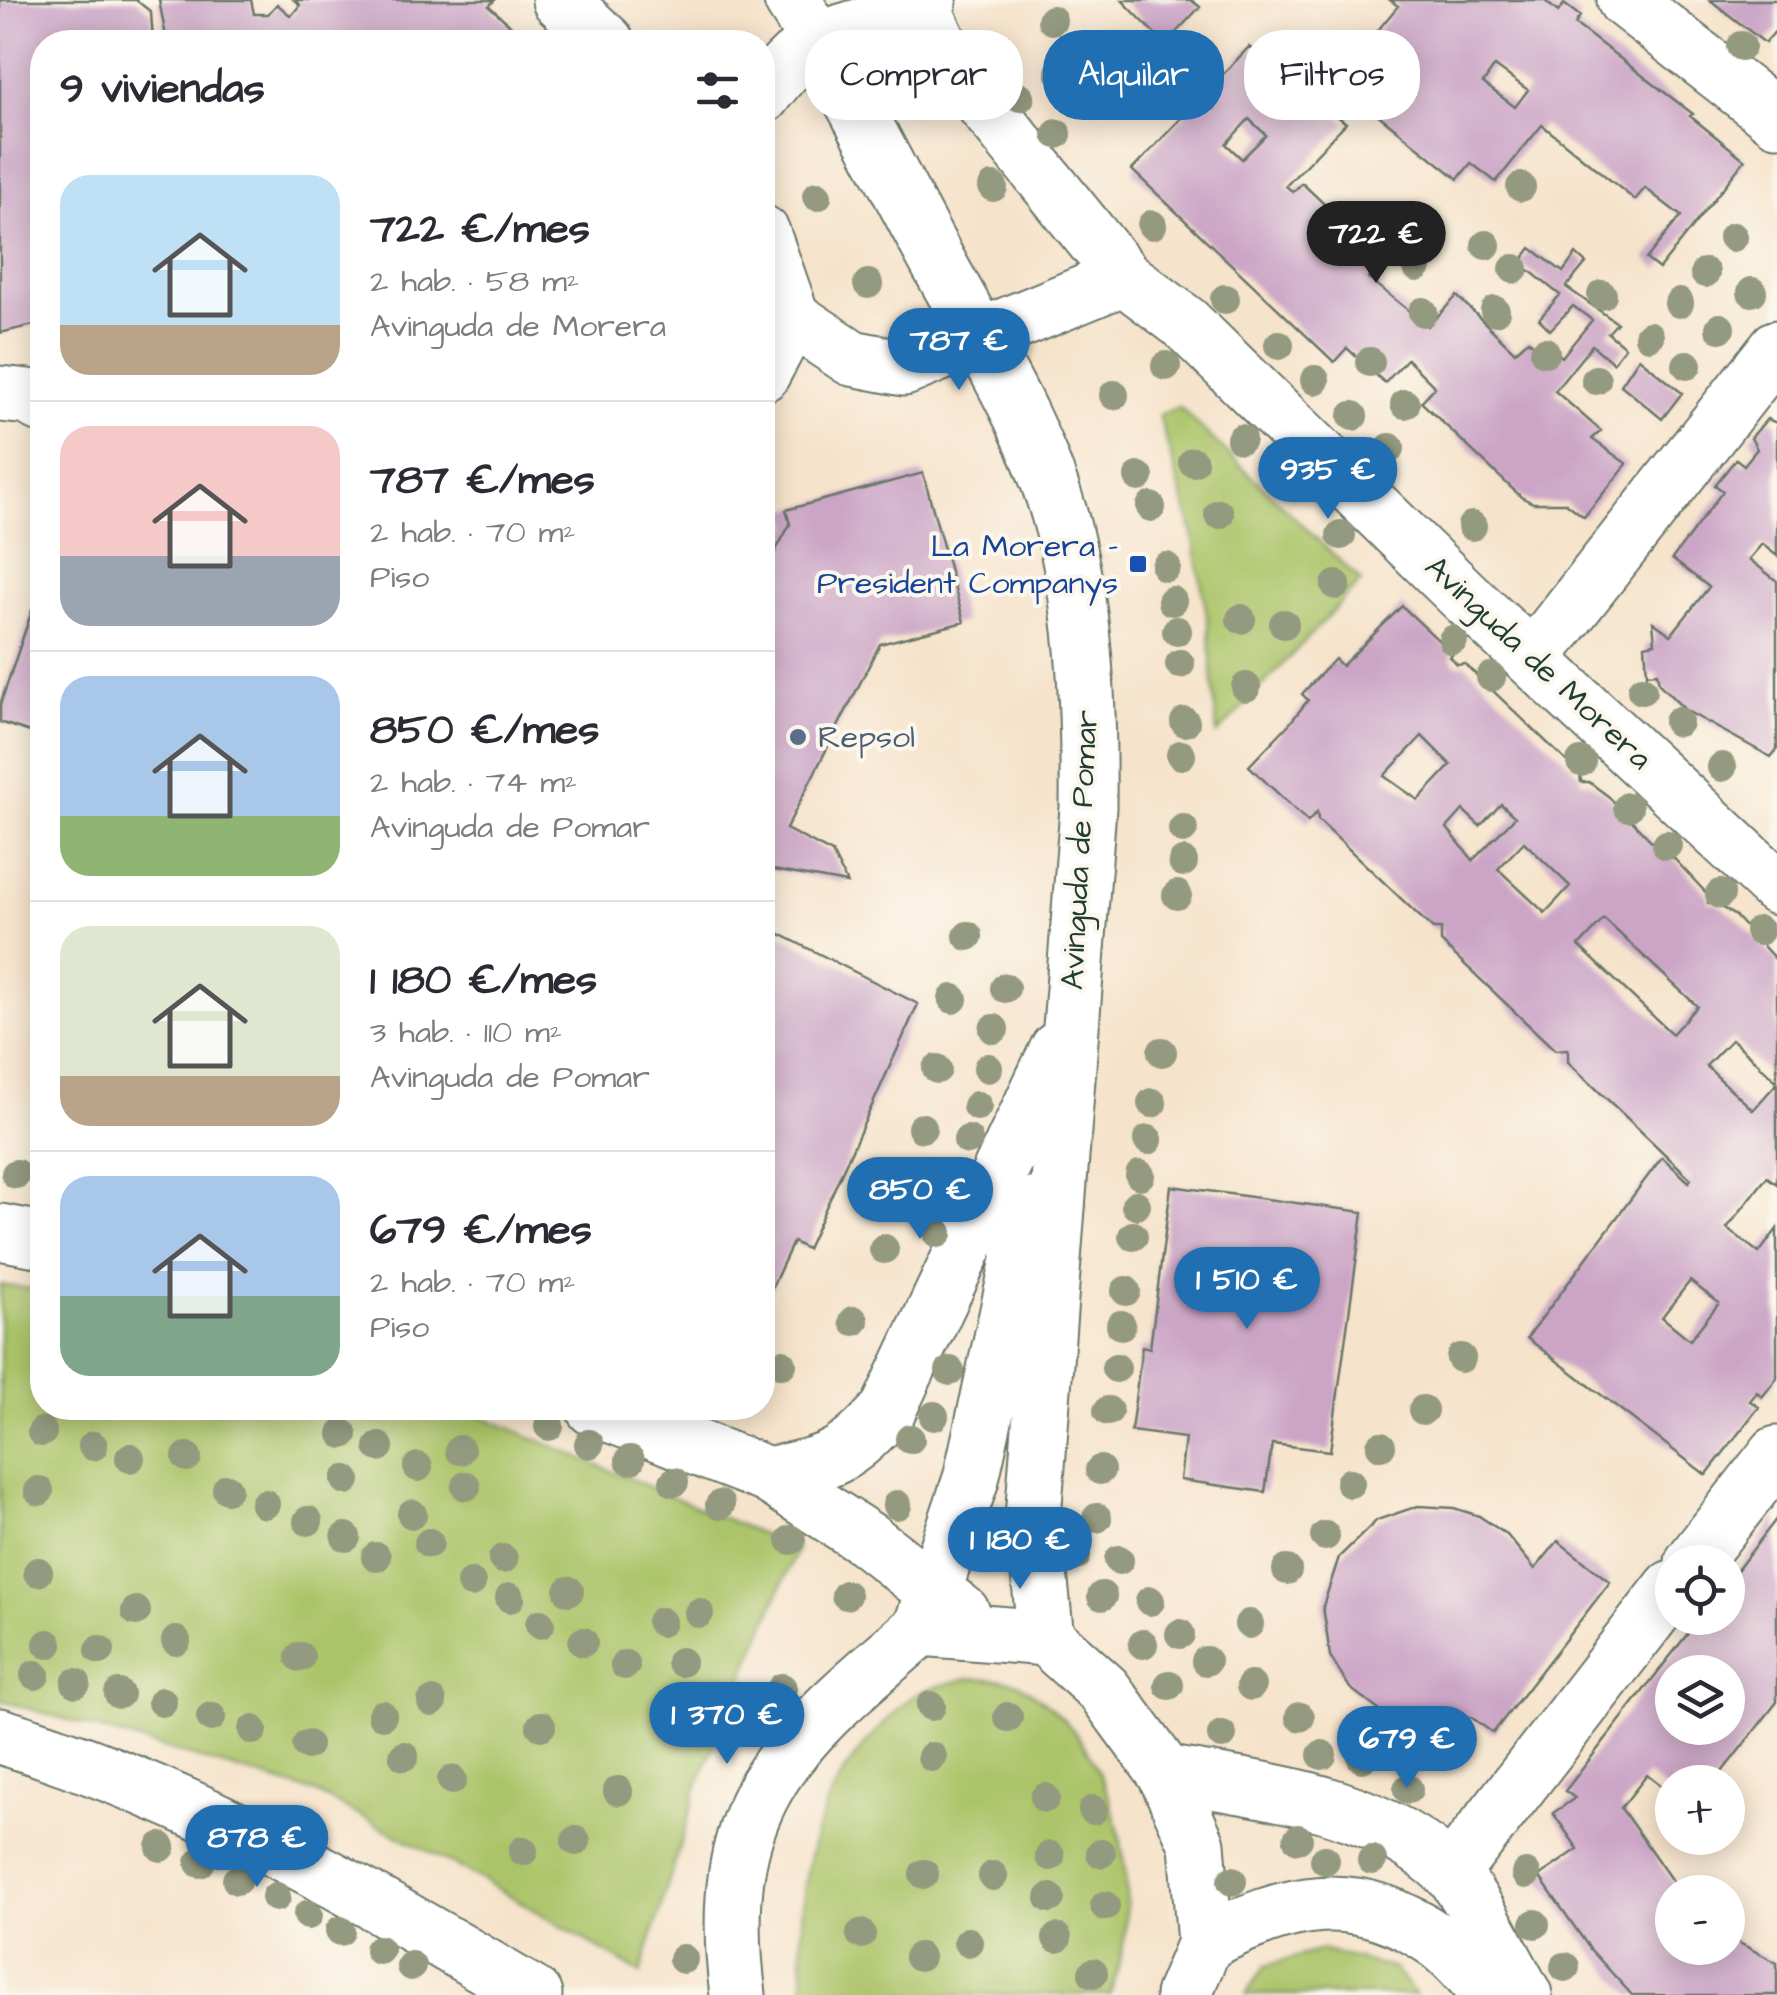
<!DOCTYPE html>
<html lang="es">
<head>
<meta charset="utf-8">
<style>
	:root { --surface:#fff; --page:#f7f7f7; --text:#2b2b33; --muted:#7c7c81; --line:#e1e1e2; --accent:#1f6fb2 }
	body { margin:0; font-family:"Architects Daughter",sans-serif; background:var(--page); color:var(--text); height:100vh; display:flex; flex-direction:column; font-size:38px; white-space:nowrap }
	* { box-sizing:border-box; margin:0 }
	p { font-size:32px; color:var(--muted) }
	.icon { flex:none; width:55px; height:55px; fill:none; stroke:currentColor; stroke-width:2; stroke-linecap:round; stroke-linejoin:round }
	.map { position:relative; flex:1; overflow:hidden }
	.side { position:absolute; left:30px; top:30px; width:745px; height:1390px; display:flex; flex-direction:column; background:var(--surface); border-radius:40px; box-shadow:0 5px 25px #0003 }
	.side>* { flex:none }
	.guide { position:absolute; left:805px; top:30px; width:820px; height:90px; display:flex; gap:20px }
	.buttons { position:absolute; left:1655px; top:1545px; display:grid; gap:20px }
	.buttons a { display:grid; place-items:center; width:90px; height:90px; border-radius:50%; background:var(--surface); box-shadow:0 5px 25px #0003; font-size:50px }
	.price { position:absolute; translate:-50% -85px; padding:0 22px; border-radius:35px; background:var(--accent); color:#fff; font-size:32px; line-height:65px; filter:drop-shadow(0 2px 5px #0008) }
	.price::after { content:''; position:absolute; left:50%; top:60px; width:30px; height:22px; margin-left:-15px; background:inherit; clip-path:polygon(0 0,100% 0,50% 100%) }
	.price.on { background:#222; color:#fff }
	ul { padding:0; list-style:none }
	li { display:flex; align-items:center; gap:30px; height:250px; padding:0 30px }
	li+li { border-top:2px solid var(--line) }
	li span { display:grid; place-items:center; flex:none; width:280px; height:200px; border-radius:30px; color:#555 }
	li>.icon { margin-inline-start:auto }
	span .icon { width:120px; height:120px; fill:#fffc; stroke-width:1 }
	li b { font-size:42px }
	h2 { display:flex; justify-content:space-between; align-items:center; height:120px; padding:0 30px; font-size:42px }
	.pill { padding:0 35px; border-radius:40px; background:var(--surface); box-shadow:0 5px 25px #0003; font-size:35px; line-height:90px }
	.pill.on { background:var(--accent); color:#fff }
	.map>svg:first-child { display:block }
</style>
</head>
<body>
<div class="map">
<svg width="1777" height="1995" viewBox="0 0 1777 1995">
	<rect width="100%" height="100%" fill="#fbf7ec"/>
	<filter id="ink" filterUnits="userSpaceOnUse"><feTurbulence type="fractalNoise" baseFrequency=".01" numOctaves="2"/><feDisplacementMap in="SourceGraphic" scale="20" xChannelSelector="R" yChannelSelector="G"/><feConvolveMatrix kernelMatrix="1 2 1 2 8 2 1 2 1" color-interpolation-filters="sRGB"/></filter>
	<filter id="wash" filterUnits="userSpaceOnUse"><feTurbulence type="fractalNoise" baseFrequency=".0048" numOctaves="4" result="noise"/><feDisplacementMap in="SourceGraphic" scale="40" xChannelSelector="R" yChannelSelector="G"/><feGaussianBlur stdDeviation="2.25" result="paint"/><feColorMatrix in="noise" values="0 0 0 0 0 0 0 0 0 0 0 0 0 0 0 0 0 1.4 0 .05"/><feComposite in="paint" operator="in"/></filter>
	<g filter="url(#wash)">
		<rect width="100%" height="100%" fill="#f6e3cb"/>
		<path fill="#acc469" stroke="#66804e" stroke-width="2.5" d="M1179 407 1361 581 1217 734 1208 622 1192 530 1159 415Z
			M0 1285 42 1290V1408H462L797 1549 700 1779 641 1973 483 1880 316 1793 0 1700Z
			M969 1678C983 1679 1001 1678 1015 1682 1023 1685 1033 1694 1040 1699 1122 1756 1147 1906 1109 1995H805C794 1895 807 1799 883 1725 893 1715 905 1700 917 1694 933 1686 952 1683 969 1678Z
			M1321 1950 1393 1968 1416 1995H1246L1265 1966Z"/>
		<g id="blocks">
			<path fill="#cba4c6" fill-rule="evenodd" d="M0 0H136L151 12 153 42H42V323L0 333Z
				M159 0H251L254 14H268L277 4 291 16 300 5 294 0H495L489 6 529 42H167Z
				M1122 0H1191L1200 7 1165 44Z
				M1390 0H1544L1558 12 1564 4 1580 16 1575 24 1693 114 1690 116 1745 160 1659 269 1646 259 1681 216 1645 188 1635 200 1542 125 1496 182 1471 163 1458 179 1350 92 1362 76 1349 65 1398 6ZM1495 66 1528 90 1515 107 1483 83Z
				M1710 0H1777V29L1765 43Z
				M1249 47 1346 123 1286 186 1293 192 1302 183 1375 252 1366 263 1375 271 1368 278 1428 326 1457 296 1515 352 1528 340 1535 346 1542 339 1562 357 1592 320 1573 306 1550 330 1539 319 1560 295 1520 263 1531 248 1563 272 1576 254 1586 263 1566 287 1617 323 1608 333 1625 347 1613 363 1592 345 1555 391 1601 431 1592 439 1627 464 1584 517 1566 503H1533L1521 497 1421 402 1435 387 1407 359 1385 383 1347 348 1334 362 1132 170ZM1249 119 1266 135 1242 159 1226 144Z
				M1639 358 1682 393 1662 419 1621 385Z
				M1767 419 1777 423V556L1762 544 1749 559 1777 581V749L1771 757 1685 710 1659 684 1657 673 1647 674 1645 645 1655 643 1653 622 1671 635 1709 587 1672 559 1723 491 1715 485 1736 459 1744 465 1757 449 1751 438Z
				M923 473 964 622 880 644 786 829 832 853 847 883 762 868V576L790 524 786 510Z
				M42 581V736L0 722V705Z
				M1402 606 1453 654 1450 657 1457 665 1465 664 1580 774 1581 782H1589L1608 796 1664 854 1667 851 1708 895V903H1715L1735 916 1777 961V1082L1732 1039 1706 1066 1753 1110 1777 1083V1184L1767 1177 1727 1228 1759 1253 1777 1229V1378L1762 1397 1757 1392 1750 1401 1759 1407 1706 1475 1527 1338 1662 1157 1689 1182 1691 1179 1568 1062V1049L1555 1050 1441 942V929H1433L1318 820 1317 812 1308 822 1249 766 1290 723 1308 700 1302 694 1335 659 1342 666ZM1422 736 1451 765 1418 800 1384 776ZM1501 804 1515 817 1473 860 1447 828 1463 810 1480 826ZM1524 842 1570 886 1545 913 1498 869ZM1604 919 1697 1006 1672 1034 1579 946ZM1690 1281 1719 1303 1690 1340 1662 1317Z
				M762 925 918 1004 807 1249 793 1242 762 1309Z
				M1171 1186 1363 1212 1330 1451 1272 1444 1265 1492 1180 1480 1185 1438 1131 1431 1142 1346 1150 1348Z
				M1418 1506 1454 1508 1479 1516 1507 1535 1535 1569 1558 1541 1610 1582 1493 1733 1471 1717 1427 1725 1384 1714 1350 1688 1330 1656 1323 1606 1339 1557 1377 1520Z
				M1777 1518V1702L1714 1782H1672V1795L1647 1775 1621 1808 1680 1892H1672V1948H1728V1937L1777 1963V1995H1632L1590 1949 1539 1876 1578 1849 1553 1813 1575 1798 1565 1791 1700 1618H1728V1582ZM1672 1672H1728V1728H1672Z"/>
		</g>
	</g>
	<g filter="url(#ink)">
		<use href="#blocks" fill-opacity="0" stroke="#6a7769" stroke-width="2.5"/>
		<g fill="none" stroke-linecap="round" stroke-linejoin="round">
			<g stroke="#6a7769" stroke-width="59">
				<path id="minor" d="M560 0 606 42
					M792 0C848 85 891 177 940 266 986 350 1039 434 1063 528 1086 619 1089 715 1088 808L1033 1518 1046 1638
					M1625 0 1777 118
					M922 5 945 56 1124 277
					M762 96C778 75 795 54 819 42 853 23 896 23 929 0
					M762 233 792 318 852 358 904 368 1124 277 1185 323 1463 595 1777 887
					M762 374 792 318
					M0 394 29 397 42 405
					M1532 659 1777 348
					M0 1232 42 1240
					M594 1408 768 1475 867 1539 962 1613
					M768 1475C830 1463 845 1459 888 1410L1058 1049
					M1693 1562 1777 1454
					M921 1628 971 1479 1031 1206
					M0 1736C188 1792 366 1895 534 1995
					M1165 1773C1263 1791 1372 1799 1449 1871 1469 1890 1508 1967 1524 1995
					M1451 1873 1672 1588
					M1205 1943C1287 1900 1355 1884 1436 1940 1457 1954 1474 1977 1491 1995
					M738 1995C713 1801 784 1745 921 1628L1046 1638 1104 1690 1165 1773 1197 1844 1205 1943 1183 1995"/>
			</g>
			<use href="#minor" stroke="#fff" stroke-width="55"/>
		</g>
		<g fill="#939a7f">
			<circle cx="1052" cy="20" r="15"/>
			<circle cx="1741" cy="46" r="15"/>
			<circle cx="1201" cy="53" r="15"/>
			<circle cx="1060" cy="72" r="15"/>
			<circle cx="1133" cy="72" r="15"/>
			<circle cx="935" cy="95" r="15"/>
			<circle cx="1020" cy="97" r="15"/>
			<circle cx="1057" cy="134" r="15"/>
			<circle cx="993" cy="187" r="15"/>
			<circle cx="1521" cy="187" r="15"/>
			<circle cx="817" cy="196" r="15"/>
			<circle cx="1152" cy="225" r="15"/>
			<circle cx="1733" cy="237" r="15"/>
			<circle cx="1486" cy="245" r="15"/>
			<circle cx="1417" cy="267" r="15"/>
			<circle cx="1514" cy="269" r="15"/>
			<circle cx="1705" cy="273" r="15"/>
			<circle cx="868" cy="284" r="15"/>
			<circle cx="1752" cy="292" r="15"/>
			<circle cx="1602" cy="295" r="15"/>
			<circle cx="1225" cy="299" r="15"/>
			<circle cx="1679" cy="303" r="15"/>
			<circle cx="1495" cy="311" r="15"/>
			<circle cx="1423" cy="312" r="15"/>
			<circle cx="1720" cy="328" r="15"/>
			<circle cx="1649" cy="336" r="15"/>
			<circle cx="1279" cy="345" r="15"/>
			<circle cx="1545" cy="352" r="15"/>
			<circle cx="1370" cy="362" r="15"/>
			<circle cx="1687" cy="365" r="15"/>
			<circle cx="1166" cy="366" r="15"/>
			<circle cx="1315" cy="380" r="15"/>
			<circle cx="1596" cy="380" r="15"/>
			<circle cx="1114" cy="395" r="15"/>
			<circle cx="1405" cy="404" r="15"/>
			<circle cx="1353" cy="416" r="15"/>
			<circle cx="1241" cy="439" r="15"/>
			<circle cx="1390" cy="448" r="15"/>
			<circle cx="1193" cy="462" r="15"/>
			<circle cx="1139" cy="477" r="15"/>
			<circle cx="1286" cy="483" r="15"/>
			<circle cx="1151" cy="507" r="15"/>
			<circle cx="1219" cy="514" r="15"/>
			<circle cx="1472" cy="526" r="15"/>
			<circle cx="1341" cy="535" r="15"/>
			<circle cx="1166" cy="567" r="15"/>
			<circle cx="1336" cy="585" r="15"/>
			<circle cx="1172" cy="601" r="15"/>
			<circle cx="1241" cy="619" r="15"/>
			<circle cx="1284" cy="624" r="15"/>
			<circle cx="1177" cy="631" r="15"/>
			<circle cx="1453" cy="640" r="15"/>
			<circle cx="1180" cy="664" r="15"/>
			<circle cx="1491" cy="677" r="15"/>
			<circle cx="1246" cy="687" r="15"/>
			<circle cx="1642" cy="690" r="15"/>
			<circle cx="1185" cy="722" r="15"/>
			<circle cx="1678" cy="722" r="15"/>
			<circle cx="1181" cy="755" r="15"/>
			<circle cx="1581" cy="762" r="15"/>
			<circle cx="1722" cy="767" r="15"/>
			<circle cx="1628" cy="807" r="15"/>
			<circle cx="1183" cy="829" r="15"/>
			<circle cx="1667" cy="845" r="15"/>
			<circle cx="1183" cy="862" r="15"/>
			<circle cx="1720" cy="894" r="15"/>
			<circle cx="1177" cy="895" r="15"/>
			<circle cx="1759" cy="931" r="15"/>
			<circle cx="968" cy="936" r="15"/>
			<circle cx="1005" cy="988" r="15"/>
			<circle cx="953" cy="999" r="15"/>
			<circle cx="994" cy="1029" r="15"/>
			<circle cx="1162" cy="1052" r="15"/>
			<circle cx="988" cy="1068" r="15"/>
			<circle cx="937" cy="1069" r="15"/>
			<circle cx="1152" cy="1103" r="15"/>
			<circle cx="977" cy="1106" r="15"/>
			<circle cx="922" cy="1128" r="15"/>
			<circle cx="968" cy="1140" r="15"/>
			<circle cx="1148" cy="1140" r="15"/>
			<circle cx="16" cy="1174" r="15"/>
			<circle cx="1140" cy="1175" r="15"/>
			<circle cx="898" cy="1198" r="15"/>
			<circle cx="949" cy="1200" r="15"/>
			<circle cx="1136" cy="1205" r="15"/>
			<circle cx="938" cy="1233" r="15"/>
			<circle cx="1133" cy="1236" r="15"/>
			<circle cx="884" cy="1249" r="15"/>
			<circle cx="1126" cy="1291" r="15"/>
			<circle cx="854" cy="1321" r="15"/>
			<circle cx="1121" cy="1325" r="15"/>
			<circle cx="1461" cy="1358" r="15"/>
			<circle cx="782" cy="1364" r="15"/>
			<circle cx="1116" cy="1368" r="15"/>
			<circle cx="950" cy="1371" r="15"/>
			<circle cx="1423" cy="1410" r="15"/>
			<circle cx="1108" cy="1411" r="15"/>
			<circle cx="934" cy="1416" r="15"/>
			<circle cx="549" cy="1426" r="15"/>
			<circle cx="42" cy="1432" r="15"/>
			<circle cx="343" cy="1434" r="15"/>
			<circle cx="910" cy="1439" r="15"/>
			<circle cx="589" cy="1444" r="15"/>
			<circle cx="93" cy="1446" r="15"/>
			<circle cx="1381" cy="1446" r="15"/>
			<circle cx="379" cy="1447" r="15"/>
			<circle cx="460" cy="1450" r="15"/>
			<circle cx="187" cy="1457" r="15"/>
			<circle cx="130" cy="1458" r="15"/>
			<circle cx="630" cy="1460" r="15"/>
			<circle cx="418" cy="1467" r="15"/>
			<circle cx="1100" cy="1470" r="15"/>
			<circle cx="346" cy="1480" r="15"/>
			<circle cx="674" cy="1482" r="15"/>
			<circle cx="1350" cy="1483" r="15"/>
			<circle cx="466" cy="1486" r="15"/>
			<circle cx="227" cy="1489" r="15"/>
			<circle cx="39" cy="1491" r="15"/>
			<circle cx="265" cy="1504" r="15"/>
			<circle cx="720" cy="1505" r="15"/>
			<circle cx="897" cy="1505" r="15"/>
			<circle cx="412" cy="1514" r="15"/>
			<circle cx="1097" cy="1518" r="15"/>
			<circle cx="308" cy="1521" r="15"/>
			<circle cx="1325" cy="1536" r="15"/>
			<circle cx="346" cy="1537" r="15"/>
			<circle cx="791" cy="1540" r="15"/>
			<circle cx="429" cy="1543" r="15"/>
			<circle cx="1076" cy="1556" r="15"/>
			<circle cx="376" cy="1557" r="15"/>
			<circle cx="503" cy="1559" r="15"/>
			<circle cx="1119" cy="1560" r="15"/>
			<circle cx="1287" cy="1570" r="15"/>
			<circle cx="38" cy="1572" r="15"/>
			<circle cx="471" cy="1583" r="15"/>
			<circle cx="569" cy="1591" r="15"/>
			<circle cx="846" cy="1595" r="15"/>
			<circle cx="1102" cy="1596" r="15"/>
			<circle cx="510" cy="1598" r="15"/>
			<circle cx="1150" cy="1601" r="15"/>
			<circle cx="136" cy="1611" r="15"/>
			<circle cx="699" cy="1613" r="15"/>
			<circle cx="661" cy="1622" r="15"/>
			<circle cx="540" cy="1624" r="15"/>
			<circle cx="1249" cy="1624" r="15"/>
			<circle cx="1180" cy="1634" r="15"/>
			<circle cx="176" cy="1641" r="15"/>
			<circle cx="583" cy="1642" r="15"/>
			<circle cx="48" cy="1644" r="15"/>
			<circle cx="1143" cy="1644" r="15"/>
			<circle cx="100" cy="1650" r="15"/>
			<circle cx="300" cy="1657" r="15"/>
			<circle cx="1206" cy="1661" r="15"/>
			<circle cx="681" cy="1662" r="15"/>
			<circle cx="625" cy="1665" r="15"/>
			<circle cx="35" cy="1675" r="15"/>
			<circle cx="76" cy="1683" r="15"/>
			<circle cx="1169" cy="1685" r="15"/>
			<circle cx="1251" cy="1686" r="15"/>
			<circle cx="782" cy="1688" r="15"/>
			<circle cx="119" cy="1694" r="15"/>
			<circle cx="162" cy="1702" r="15"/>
			<circle cx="432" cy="1702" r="15"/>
			<circle cx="931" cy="1706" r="15"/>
			<circle cx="382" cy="1715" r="15"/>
			<circle cx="211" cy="1717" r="15"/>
			<circle cx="1008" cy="1717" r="15"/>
			<circle cx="1300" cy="1717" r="15"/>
			<circle cx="753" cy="1719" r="15"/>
			<circle cx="541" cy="1726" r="15"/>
			<circle cx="253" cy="1730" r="15"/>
			<circle cx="1222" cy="1735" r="15"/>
			<circle cx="307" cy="1745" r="15"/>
			<circle cx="1322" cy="1755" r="15"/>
			<circle cx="404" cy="1756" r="15"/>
			<circle cx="932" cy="1757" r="15"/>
			<circle cx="1362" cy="1758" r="15"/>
			<circle cx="452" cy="1780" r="15"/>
			<circle cx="1408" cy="1789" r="15"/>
			<circle cx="618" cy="1791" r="15"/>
			<circle cx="1045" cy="1798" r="15"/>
			<circle cx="1093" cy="1810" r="15"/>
			<circle cx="1298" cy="1839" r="15"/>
			<circle cx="576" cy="1841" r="15"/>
			<circle cx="161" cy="1847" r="15"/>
			<circle cx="523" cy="1851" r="15"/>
			<circle cx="1101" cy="1853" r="15"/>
			<circle cx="1050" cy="1856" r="15"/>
			<circle cx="1325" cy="1860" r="15"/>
			<circle cx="1372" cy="1860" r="15"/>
			<circle cx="200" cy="1863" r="15"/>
			<circle cx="924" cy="1874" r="15"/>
			<circle cx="1526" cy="1874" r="15"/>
			<circle cx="993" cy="1876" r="15"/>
			<circle cx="237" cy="1880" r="15"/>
			<circle cx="1232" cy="1881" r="15"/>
			<circle cx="276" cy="1897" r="15"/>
			<circle cx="1050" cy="1898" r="15"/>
			<circle cx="1105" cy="1906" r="15"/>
			<circle cx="308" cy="1915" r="15"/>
			<circle cx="1535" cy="1924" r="15"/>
			<circle cx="340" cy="1931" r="15"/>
			<circle cx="861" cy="1934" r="15"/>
			<circle cx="1057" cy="1938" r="15"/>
			<circle cx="968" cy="1942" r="15"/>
			<circle cx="379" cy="1950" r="15"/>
			<circle cx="919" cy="1957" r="15"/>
			<circle cx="683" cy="1959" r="15"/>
			<circle cx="411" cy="1966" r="15"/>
			<circle cx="1565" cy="1967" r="15"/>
			<circle cx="1093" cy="1973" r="15"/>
		</g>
	</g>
	<rect fill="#1a4fb4" stroke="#fbf7ec" stroke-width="4" x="1128" y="554" width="20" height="20" rx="5"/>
	<circle fill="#5c6f8a" stroke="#fbf7ec" stroke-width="4" cx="798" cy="737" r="10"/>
	<g text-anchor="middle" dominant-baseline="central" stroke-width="8" stroke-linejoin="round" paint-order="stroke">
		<g font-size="32" fill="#164399" stroke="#fbf7ec" text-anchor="end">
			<text x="1118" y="546">La Morera -<tspan x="1118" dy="37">President Companys</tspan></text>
		</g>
		<g font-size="32" fill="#1f3d34" stroke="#fbf7ec">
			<text transform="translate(1538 663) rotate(43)">Avinguda de Morera</text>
			<text transform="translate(1080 850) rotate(-87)">Avinguda de Pomar</text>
		</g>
		<g font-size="32" fill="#4e5e75" stroke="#fbf7ec" text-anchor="start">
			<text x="818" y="737">Repsol</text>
		</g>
	</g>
</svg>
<div class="buttons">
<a><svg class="icon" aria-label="locate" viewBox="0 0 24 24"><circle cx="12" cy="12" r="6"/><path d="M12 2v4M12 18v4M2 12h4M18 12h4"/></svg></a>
<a><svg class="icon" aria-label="layers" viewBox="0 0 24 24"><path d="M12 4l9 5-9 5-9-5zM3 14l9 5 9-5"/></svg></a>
<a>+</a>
<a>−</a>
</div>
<b class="price on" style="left:1376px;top:286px">722 €</b>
<b class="price" style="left:959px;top:393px">787 €</b>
<b class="price" style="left:1328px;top:522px">935 €</b>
<b class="price" style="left:920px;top:1242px">850 €</b>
<b class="price" style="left:1247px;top:1332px">1 510 €</b>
<b class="price" style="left:1020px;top:1592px">1 180 €</b>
<b class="price" style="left:727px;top:1767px">1 370 €</b>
<b class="price" style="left:1407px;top:1791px">679 €</b>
<b class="price" style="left:257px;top:1890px">878 €</b>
<div class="guide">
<a class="pill">Comprar</a>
<a class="pill on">Alquilar</a>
<a class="pill">Filtros</a>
</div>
<section class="side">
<h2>9 viviendas<svg class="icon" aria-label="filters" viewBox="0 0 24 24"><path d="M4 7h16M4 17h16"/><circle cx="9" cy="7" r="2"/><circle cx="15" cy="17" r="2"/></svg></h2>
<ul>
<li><span style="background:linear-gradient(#bfe0f5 75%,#b9a48a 0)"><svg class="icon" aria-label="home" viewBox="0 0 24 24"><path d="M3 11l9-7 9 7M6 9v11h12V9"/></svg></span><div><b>722 €/mes</b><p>2 hab. · 58 m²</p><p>Avinguda de Morera</p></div></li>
<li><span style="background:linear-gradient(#f6c9c9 65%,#9aa5b1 0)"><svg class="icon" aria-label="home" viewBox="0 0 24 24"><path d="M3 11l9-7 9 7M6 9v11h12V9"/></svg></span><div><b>787 €/mes</b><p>2 hab. · 70 m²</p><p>Piso</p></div></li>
<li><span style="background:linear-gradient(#a9c7e8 70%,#8fb573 0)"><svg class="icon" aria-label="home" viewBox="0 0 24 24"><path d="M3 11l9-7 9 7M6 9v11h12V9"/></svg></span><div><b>850 €/mes</b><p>2 hab. · 74 m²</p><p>Avinguda de Pomar</p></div></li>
<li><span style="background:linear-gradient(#dfe7d0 75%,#b9a48a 0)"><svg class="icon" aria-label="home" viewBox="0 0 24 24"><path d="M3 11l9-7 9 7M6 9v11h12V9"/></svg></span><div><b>1 180 €/mes</b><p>3 hab. · 110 m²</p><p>Avinguda de Pomar</p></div></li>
<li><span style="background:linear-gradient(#a9c7e8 60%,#7fa58c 0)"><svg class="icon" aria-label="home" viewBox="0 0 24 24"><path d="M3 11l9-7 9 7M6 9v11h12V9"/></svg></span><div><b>679 €/mes</b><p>2 hab. · 70 m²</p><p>Piso</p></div></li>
</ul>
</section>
</div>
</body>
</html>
